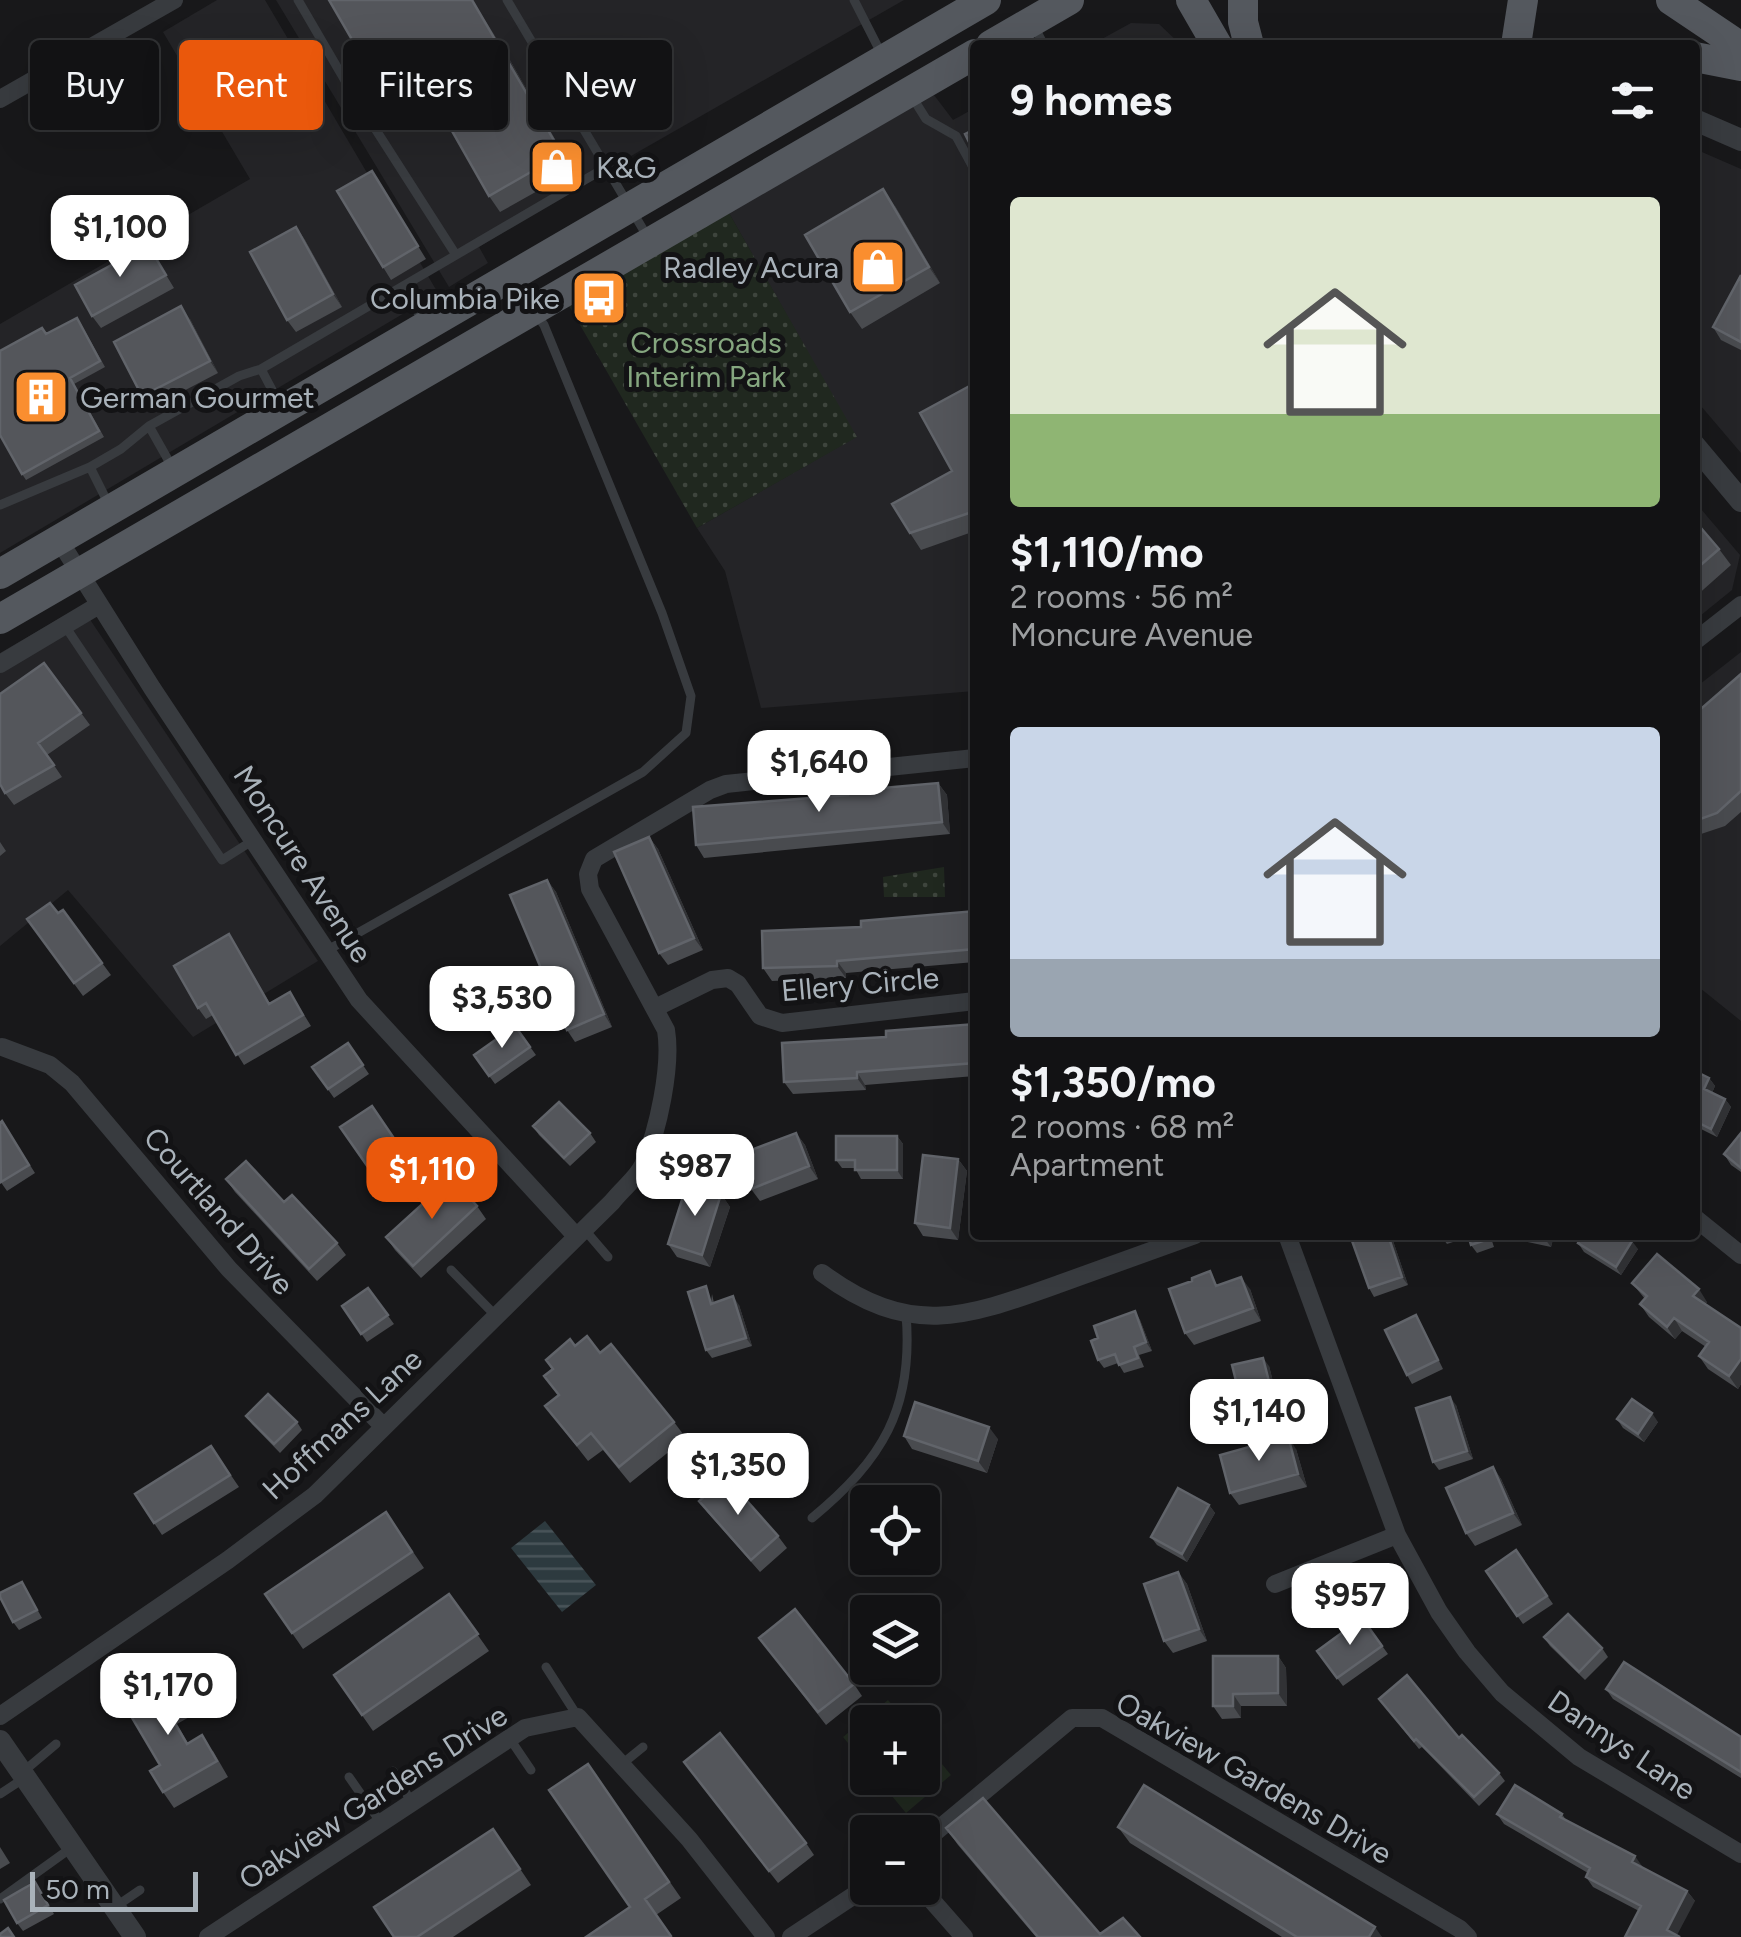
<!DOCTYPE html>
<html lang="en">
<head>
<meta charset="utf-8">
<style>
	:root { --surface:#121214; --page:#1f2022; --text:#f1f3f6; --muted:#9c9ea0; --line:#313234; --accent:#ea580c }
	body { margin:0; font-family:Figtree,sans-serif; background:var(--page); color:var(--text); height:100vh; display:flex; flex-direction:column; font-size:38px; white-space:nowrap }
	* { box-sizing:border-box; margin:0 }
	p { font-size:32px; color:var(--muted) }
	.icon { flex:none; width:55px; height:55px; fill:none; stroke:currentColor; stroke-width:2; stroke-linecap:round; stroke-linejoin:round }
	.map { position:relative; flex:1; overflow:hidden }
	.panel { position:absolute; left:970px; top:40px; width:730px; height:1200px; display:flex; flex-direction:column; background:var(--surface); border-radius:10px; box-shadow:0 10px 40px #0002,0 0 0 2px var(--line) }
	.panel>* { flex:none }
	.guide { position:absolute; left:30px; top:40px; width:790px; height:90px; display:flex; gap:20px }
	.fabs { position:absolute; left:850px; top:1485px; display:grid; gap:20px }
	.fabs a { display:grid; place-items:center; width:90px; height:90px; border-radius:10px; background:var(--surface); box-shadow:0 10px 40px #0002,0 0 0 2px var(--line); font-size:50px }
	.scale { position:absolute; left:30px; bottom:25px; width:168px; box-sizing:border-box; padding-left:10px; border:5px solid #a9b2ba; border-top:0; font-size:28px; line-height:35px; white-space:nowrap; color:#a9b2ba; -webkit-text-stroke:8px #131315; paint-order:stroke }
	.price { position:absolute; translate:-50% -85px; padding:0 22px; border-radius:20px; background:#fff; color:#222; font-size:32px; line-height:65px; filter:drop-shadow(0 2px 5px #0008) }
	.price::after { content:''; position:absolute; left:50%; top:60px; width:30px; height:22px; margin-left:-15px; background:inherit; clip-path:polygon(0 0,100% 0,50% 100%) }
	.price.on { background:var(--accent); color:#fff }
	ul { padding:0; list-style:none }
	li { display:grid; align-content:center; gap:20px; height:530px; padding:0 40px }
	li span { display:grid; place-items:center; height:310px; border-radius:10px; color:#555 }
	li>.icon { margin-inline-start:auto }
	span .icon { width:180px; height:180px; fill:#fffc; stroke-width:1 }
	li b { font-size:42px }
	h2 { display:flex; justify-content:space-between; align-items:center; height:120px; padding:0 40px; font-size:42px }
	.tag { padding:0 35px; border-radius:10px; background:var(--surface); box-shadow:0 10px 40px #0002,0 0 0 2px var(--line); font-size:35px; line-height:90px }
	.tag.on { background:var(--accent); color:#fff }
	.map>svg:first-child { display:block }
</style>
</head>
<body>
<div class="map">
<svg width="1741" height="1937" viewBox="0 0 1741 1937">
	<defs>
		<pattern id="park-dots" width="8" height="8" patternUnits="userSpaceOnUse" patternTransform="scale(2.5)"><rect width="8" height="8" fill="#20281f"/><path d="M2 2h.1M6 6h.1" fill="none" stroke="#3e453d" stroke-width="1.8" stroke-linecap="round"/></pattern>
		<pattern id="water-rules" width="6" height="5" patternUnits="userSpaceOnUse" patternTransform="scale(2.5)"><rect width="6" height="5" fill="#2d3a3f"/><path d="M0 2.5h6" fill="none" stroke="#495459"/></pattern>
	</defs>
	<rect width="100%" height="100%" fill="#18181a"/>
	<path fill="#242427" d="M217 0H265L438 293 0 553V324L250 179 163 32Z
		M276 0H904L589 180 479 247 488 263 449 287Z
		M1131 23 1159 24 1181 45H1091Z
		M934 95 953 120 975 108V691L761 708 725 571 697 528 856 437 729 213Z
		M1695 149 1741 169V453L1695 399Z
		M1695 502 1740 555 1732 590 1695 620Z
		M81 606 318 961 193 1037 68 890 0 946V653Z
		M1741 652V1021L1695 984V688Z"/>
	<path fill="#20281f" d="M888 1700 907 1722H868L867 1766 843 1737Z
		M923 1741 951 1775 906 1813 877 1778H922Z"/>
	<path fill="url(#park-dots)" d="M729 213 857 437 697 528 568 304Z
		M944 867 945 897H884L883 877Z"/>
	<path fill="url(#water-rules)" d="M545 1521 596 1585 562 1612 511 1548Z"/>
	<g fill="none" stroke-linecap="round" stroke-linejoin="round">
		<path stroke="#383b3f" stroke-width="9" d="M298 0 351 91 456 255
			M507 0 647 236
			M854 0 882 55
			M1035 28 1044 45
			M911 95 926 119 956 136 975 171
			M400 288 425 322
			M261 369 279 403
			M1695 398 1697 396
			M149 426 171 465
			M90 467 109 505
			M0 505 90 467 121 449 149 426 239 376 261 369 605 168
			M65 626 222 860 252 841
			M326 951 643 772 686 733 691 696 662 613 544 325 536 314
			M468 1181 497 1151
			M584 1229 608 1257
			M451 1270 496 1316
			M812 1518C882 1460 914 1409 906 1314
			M546 1667 578 1717
			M510 1739 531 1770
			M622 1764 643 1747
			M24 1771 56 1744
			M393 1771 412 1803
			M349 1777 381 1823
			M0 1794 23 1779
			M865 1845 868 1848
			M0 1899 71 1848
			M118 1905 140 1890"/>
		<path stroke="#383b3f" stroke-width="18" d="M0 99 174 0
			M59 540 152 688 359 1000 576 1236
			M1695 641 1741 605
			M0 664 99 605
			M655 1008 712 980 728 978 738 984 760 1016 782 1023 975 1001
			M2 1047 50 1065 72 1083 229 1269 384 1427
			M1695 1218 1741 1255
			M1287 1235 1397 1535 1439 1612 1467 1652 1502 1693 1579 1757 1741 1854
			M822 1273C910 1338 964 1318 1059 1284 1104 1268 1150 1251 1195 1235
			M1275 1584 1397 1535
			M0 1716 228 1560 315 1495 612 1202C621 1190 637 1178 643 1165 658 1131 672 1066 666 1030L590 889 588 874 594 859 710 790 726 784 975 758
			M922 1843 1072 1718H1102L1460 1929 1468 1937
			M921 1888 964 1937
			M208 1937 525 1728 578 1717 689 1839 766 1937
			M791 1937 868 1886"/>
		<path stroke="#383b3f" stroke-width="22" d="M1695 120 1741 140
			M1695 446 1741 501
			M0 1741 135 1937"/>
		<path stroke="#54585e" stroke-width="30" d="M1191 0 1217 45
			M1243 0V22L1249 45
			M1671 0 1741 47
			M991 45 1069 0
			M1516 45 1523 0
			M1695 57 1741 66
			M0 574 986 0
			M0 619 975 54"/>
	</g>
	<path fill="#494b4f" d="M329 0 503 48 573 171 500 212 489 196 428 90 394 110 383 93Z
		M372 171 426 259 391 280 383 267Z
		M895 206 940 283 862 329 850 312Z
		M296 227 305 240 342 307 296 332 287 320Z
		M148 245 174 288 101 328 92 316Z
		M1741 275V350L1721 340 1713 327Z
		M190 319 218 373 151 408 142 396Z
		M81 324 105 367 74 384 104 437 26 480 22 474 46 334Z
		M975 383V531L921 550 910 533 952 471Z
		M1695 521 1719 549 1731 565 1695 597Z
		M44 663 90 725 47 755 62 777 14 805 5 793Z
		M1741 674V812L1725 826 1695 836V714Z
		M938 783 947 795 950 834 704 858 696 845 848 795Z
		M649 837 658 849 703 950 668 965 659 953Z
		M0 842 6 851 0 856Z
		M547 880 556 892 612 1027 575 1042 567 1030Z
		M63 910 111 975 83 996 27 919 58 913Z
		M975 911V962L846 973V978L772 981 763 968 861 927Z
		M236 945 270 1004 290 992 311 1026 244 1065 213 1015 206 1019 198 1008Z
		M975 1024V1076L865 1085 866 1090 793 1094 784 1082 886 1037Z
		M515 1026 536 1055 495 1084 474 1055Z
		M348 1043 369 1074 334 1098 312 1067Z
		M1695 1071 1709 1078 1715 1086 1712 1093 1725 1099 1731 1107 1717 1137 1695 1126Z
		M372 1106 418 1175 395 1190 386 1177 378 1182 340 1127Z
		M2 1121 35 1173 7 1191 0 1181Z
		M533 1126 590 1133 596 1142 570 1166 539 1135Z
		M796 1133 805 1145 818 1179 760 1201 751 1189Z
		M1741 1133V1172L1731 1165 1724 1154Z
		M897 1136 903 1144V1179H861L855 1168H842L836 1160Z
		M958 1159 967 1171 958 1240 923 1236 915 1223Z
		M226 1179 337 1243 346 1255 317 1281 235 1192Z
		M721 1194 730 1207 710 1267 677 1257 668 1244Z
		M477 1206 486 1219 421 1278 395 1250 386 1237Z
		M1359 1235H1391L1408 1285 1374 1297 1369 1288Z
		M1444 1235H1490L1494 1247 1477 1253 1471 1245 1468 1237 1447 1244 1441 1236Z
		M1514 1235H1554L1551 1247 1518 1240Z
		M1578 1243 1638 1249 1621 1275 1584 1252Z
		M1632 1283 1707 1302 1705 1304 1741 1328V1384L1738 1389 1708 1369 1699 1356 1706 1347 1682 1331 1675 1339 1649 1317 1640 1304 1645 1299Z
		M1219 1285 1250 1289 1261 1321 1194 1345 1185 1333Z
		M368 1288 394 1324 367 1342 342 1306Z
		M712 1294 714 1303 739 1305 752 1346 712 1358 706 1350Z
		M1135 1311 1140 1320 1152 1351 1139 1355 1144 1367 1124 1373 1118 1363 1104 1368 1098 1360V1338Z
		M1416 1315 1421 1324 1443 1369 1412 1384 1407 1375Z
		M575 1346 600 1353 674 1422 686 1438 630 1483 603 1450 588 1461 545 1406 558 1395 544 1376 552 1370 546 1360Z
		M1269 1366 1281 1413 1250 1421 1244 1413Z
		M1456 1405 1473 1459 1439 1470 1433 1462Z
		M246 1416 297 1422 302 1430 280 1453 252 1424Z
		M1617 1419 1658 1422 1644 1442 1623 1428Z
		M904 1436 998 1439 987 1473 912 1449Z
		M211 1446 239 1487 162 1535 154 1523Z
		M1296 1449 1307 1487 1239 1505 1230 1493Z
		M1493 1467 1501 1479 1522 1525 1475 1546 1466 1533Z
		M699 1501 778 1536 787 1548 760 1572 708 1513Z
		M1209 1505 1215 1513 1187 1562 1157 1545 1151 1537Z
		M386 1512 424 1568 303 1649 265 1594Z
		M1516 1550 1553 1604 1523 1624 1486 1571Z
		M1178 1572 1187 1584 1207 1641 1173 1653 1164 1641Z
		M22 1582 42 1618 19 1630 13 1622Z
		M449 1594 489 1651 373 1731 334 1675Z
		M1362 1618 1388 1654 1343 1686 1317 1651Z
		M1544 1637 1602 1648 1608 1657 1585 1680 1550 1646Z
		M759 1638 854 1684 862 1696 826 1725Z
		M1278 1656 1286 1668 1287 1706H1241V1718L1222 1719 1213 1706Z
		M167 1678 191 1716 177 1724 188 1743 213 1751 228 1777 174 1808 163 1792 160 1765Z
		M1606 1689 1741 1737V1778L1613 1699Z
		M1379 1699 1499 1773 1505 1781 1479 1806 1422 1747 1419 1749Z
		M684 1762 806 1843 814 1855 778 1883Z
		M588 1764 681 1898 656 1915 672 1937H586L630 1907Z
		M1497 1814H1562L1566 1820 1642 1866 1641 1867 1687 1891 1695 1901 1639 1911 1593 1887 1586 1877 1588 1873 1504 1824Z
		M1118 1827 1382 1937H1282L1130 1843Z
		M946 1828 1100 1934 1140 1937H1036L958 1845Z
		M493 1829 531 1885 453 1937H394Z
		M0 1847 10 1863 0 1869Z
		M35 1882 54 1914 23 1931 17 1923Z"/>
	<path fill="#313235" d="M472 0 503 48 573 171 562 154Z
		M883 189 895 206 940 283 929 267Z
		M296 227 305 240 342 307 333 294Z
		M181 306 190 319 218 373 210 361Z
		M938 783 947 795 950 834 942 822Z
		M649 837 658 849 703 950 694 938Z
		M547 880 556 892 612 1027 604 1014Z
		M837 961 846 973V978L837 966Z
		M857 1072 865 1085 866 1090 857 1078Z
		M1709 1078 1715 1086 1710 1097 1704 1089Z
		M1725 1099 1731 1107 1717 1137 1711 1129Z
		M796 1133 805 1145 818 1179 809 1166Z
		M897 1136 903 1144V1179L897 1170Z
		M958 1159 967 1171 958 1240 950 1228Z
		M721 1194 730 1207 710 1267 702 1255Z
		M1388 1235H1391L1408 1285 1402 1277Z
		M1546 1235H1554L1551 1247 1545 1239Z
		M1632 1241 1638 1249 1621 1275 1616 1267Z
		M1241 1277 1250 1289 1261 1321 1253 1308Z
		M1699 1289 1707 1302 1702 1308 1693 1296Z
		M733 1296 739 1305 752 1346 746 1338Z
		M1135 1311 1140 1320 1152 1351 1146 1342Z
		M1674 1318 1682 1331 1675 1339 1667 1327Z
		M1263 1358 1269 1366 1281 1413 1275 1405Z
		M1741 1359V1384L1738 1389 1729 1376Z
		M1450 1397 1456 1405 1473 1459 1467 1451Z
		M1652 1413 1658 1422 1644 1442 1638 1434Z
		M989 1427 998 1439 987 1473 978 1461Z
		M1288 1436 1296 1449 1307 1487 1298 1474Z
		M1493 1467 1501 1479 1522 1525 1513 1513Z
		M1209 1505 1215 1513 1187 1562 1182 1554Z
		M1178 1572 1187 1584 1207 1641 1199 1629Z
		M1278 1656 1286 1668 1287 1706 1278 1693Z
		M1233 1694 1241 1706V1718L1233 1706Z
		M1635 1856 1642 1866 1639 1872 1632 1862Z
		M1687 1891 1695 1901 1676 1937 1667 1930Z
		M1375 1927 1382 1937H1369Z"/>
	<path fill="#54565b" stroke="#61646a" stroke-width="2.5" d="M329 0H472L562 154 489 196 419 73 383 93Z
		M975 129V154L965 134Z
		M372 171 418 246 383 267 337 191Z
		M883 189 929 267 850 312 805 235Z
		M296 227 333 294 287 320 250 252Z
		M148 245 166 275 92 316 75 285Z
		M1741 275V342L1713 327Z
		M181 306 210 361 142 396 114 342Z
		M77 318 100 361 70 378 99 431 22 474 0 435V351L42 328 46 334Z
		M975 383V511L910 533 892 504 952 471 920 413Z
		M1695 521 1719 549 1695 570Z
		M44 663 81 713 38 743 54 765 5 793 0 784V694Z
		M1741 674V791L1717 813 1695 821V714Z
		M971 771H975V810Z
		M938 783 942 822 696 845 693 807 848 795 847 791Z
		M649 837 694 938 659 953 614 852Z
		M547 880 604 1014 567 1030 510 895Z
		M50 903 58 913 63 910 102 963 74 983 27 919Z
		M975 911V949L837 961V966L763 968 762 931 861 927V921Z
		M229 934 269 1004 290 992 303 1015 236 1055 206 1003 198 1008 174 966Z
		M975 1024V1063L857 1072V1078L784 1082 782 1043 886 1037V1031Z
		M515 1026 530 1047 489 1076 474 1055Z
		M348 1043 363 1065 328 1089 312 1067Z
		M1695 1071 1709 1078 1704 1089 1725 1099 1711 1129 1695 1121Z
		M559 1102 590 1133 564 1158 533 1126Z
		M372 1106 410 1162 386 1178 377 1165 370 1170 340 1127Z
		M2 1121 29 1165 1 1182 0 1123Z
		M796 1133 809 1166 751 1189 738 1155Z
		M1741 1133V1168L1724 1154Z
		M836 1136H897V1170H855V1160H836Z
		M923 1155 958 1159 950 1228 915 1223Z
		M246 1161 284 1202 292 1195 337 1243 309 1269 226 1179Z
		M451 1178 477 1206 413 1266 386 1237Z
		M687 1184 721 1194 702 1255 668 1244Z
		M1359 1235H1388L1402 1277 1369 1288 1351 1238Z
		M1468 1235H1487L1489 1239 1471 1245Z
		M1526 1235H1546L1545 1239Z
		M1583 1235H1623L1632 1241 1616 1267 1578 1243Z
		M1657 1254 1699 1289 1693 1296 1741 1328V1359L1729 1376 1699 1356 1709 1342 1674 1318 1667 1327 1640 1304 1647 1296 1632 1283Z
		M1210 1271 1216 1286 1241 1277 1253 1308 1185 1333 1169 1289 1192 1281V1278Z
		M706 1286 711 1304 733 1296 746 1338 706 1350 688 1292Z
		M368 1288 388 1315 361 1334 342 1306Z
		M1135 1311 1146 1342 1134 1347 1138 1358 1119 1365 1115 1354 1098 1360 1091 1341 1098 1338 1094 1326Z
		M1416 1315 1438 1360 1407 1375 1385 1330Z
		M587 1336 600 1353 611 1344 674 1422 619 1467 591 1433 577 1445 545 1406 559 1395 544 1376 553 1369 546 1360 570 1339 575 1346Z
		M1263 1358 1275 1405 1244 1413 1232 1365Z
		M268 1394 297 1422 274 1444 246 1416Z
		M1450 1397 1467 1451 1433 1462 1416 1408Z
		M1632 1399 1652 1413 1638 1434 1617 1419Z
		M915 1402 989 1427 978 1461 904 1436Z
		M1288 1436 1298 1474 1230 1493 1220 1455Z
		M211 1446 230 1475 154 1523 135 1494Z
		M1493 1467 1513 1513 1466 1533 1446 1488Z
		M726 1477 778 1536 751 1560 699 1501Z
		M1178 1488 1209 1505 1182 1554 1151 1537Z
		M386 1512 412 1552 292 1633 265 1594Z
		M1516 1550 1547 1596 1517 1616 1486 1571Z
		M1178 1572 1199 1629 1164 1641 1144 1584Z
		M22 1582 37 1610 13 1622 0 1597V1593Z
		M449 1594 478 1634 362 1715 334 1675Z
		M795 1609 854 1684 818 1712 759 1638Z
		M1568 1614 1602 1648 1579 1672 1544 1637Z
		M1362 1618 1382 1646 1337 1678 1317 1651Z
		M1213 1656H1278V1693L1233 1694V1706H1213Z
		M1624 1662 1741 1737V1772L1606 1689Z
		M1407 1675 1459 1738 1462 1735 1499 1773 1474 1797 1416 1739 1414 1741 1379 1699Z
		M167 1678 180 1700 166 1708 187 1744 202 1735 217 1761 163 1792 150 1771 160 1765 125 1706Z
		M720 1733 806 1843 769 1871 684 1762Z
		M588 1764 669 1882 645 1899 671 1936 670 1937H586L630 1907 549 1790Z
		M1144 1785 1375 1927 1369 1937H1297L1118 1827Z
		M1515 1785 1562 1814 1560 1817 1635 1856 1632 1862 1687 1891 1667 1930 1680 1937H1625L1641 1906 1586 1877 1590 1868 1497 1814Z
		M983 1798 1100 1934 1123 1918 1140 1937H1038L946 1828Z
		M493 1829 520 1869 417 1937H394L374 1907Z
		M35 1882 48 1905 17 1923 4 1900Z
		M8 1928 14 1937H0V1934Z"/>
	<defs>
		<g id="shop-square" transform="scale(2.875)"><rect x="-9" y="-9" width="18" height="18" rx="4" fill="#fa8e2f" stroke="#131315"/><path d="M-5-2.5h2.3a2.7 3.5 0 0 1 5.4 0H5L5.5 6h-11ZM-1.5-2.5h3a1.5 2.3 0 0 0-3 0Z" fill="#fff"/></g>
		<g id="bus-square" transform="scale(2.875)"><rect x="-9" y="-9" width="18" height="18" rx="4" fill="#fa8e2f" stroke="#131315"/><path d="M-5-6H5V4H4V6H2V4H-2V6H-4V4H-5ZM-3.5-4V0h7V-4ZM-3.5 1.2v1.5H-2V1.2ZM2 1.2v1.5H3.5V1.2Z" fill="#fff"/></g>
		<g id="building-square" transform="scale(2.875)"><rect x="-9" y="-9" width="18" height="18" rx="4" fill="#fa8e2f" stroke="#131315"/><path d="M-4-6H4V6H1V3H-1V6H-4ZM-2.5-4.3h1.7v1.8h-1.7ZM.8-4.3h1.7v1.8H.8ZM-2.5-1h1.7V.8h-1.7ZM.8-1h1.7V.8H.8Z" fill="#fff"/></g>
	</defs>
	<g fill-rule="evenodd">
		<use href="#shop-square" x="557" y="167"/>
		<use href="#shop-square" x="878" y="267"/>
		<use href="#bus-square" x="599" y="298"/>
		<use href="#building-square" x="41" y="397"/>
	</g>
	<g text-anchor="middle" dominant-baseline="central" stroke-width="10" stroke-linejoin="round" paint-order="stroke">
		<g font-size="30" fill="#a9b2ba" stroke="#131315" text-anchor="start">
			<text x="596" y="167">K&amp;G</text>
			<text x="839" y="267" text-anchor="end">Radley Acura</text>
			<text x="560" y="298" text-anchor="end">Columbia Pike</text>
			<text x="80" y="397">German Gourmet</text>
		</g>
		<g font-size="30" fill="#85a67f" stroke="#131315">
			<text x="706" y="342">Crossroads<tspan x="706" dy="34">Interim Park</tspan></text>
		</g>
		<g font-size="30" fill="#a9b2ba" stroke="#131315">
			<text transform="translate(303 864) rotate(57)">Moncure Avenue</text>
			<text transform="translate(860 984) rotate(-5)">Ellery Circle</text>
			<text transform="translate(219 1211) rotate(49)">Courtland Drive</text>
			<text transform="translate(342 1424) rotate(-43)">Hoffmans Lane</text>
			<text transform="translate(1622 1745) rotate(34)">Dannys Lane</text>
			<text transform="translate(1254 1778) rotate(30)">Oakview Gardens Drive</text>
			<text transform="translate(373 1797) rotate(-33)">Oakview Gardens Drive</text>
		</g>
	</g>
</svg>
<div class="fabs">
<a><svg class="icon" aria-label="locate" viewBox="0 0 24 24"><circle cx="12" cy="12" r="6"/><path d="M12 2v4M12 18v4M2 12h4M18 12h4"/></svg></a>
<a><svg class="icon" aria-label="layers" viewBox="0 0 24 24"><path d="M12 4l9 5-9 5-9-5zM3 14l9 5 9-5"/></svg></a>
<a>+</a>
<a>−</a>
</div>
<div class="scale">50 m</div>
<b class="price" style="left:120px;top:280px">$1,100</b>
<b class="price" style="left:819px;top:815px">$1,640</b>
<b class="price" style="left:502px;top:1051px">$3,530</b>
<b class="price" style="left:695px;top:1219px">$987</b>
<b class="price on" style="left:432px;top:1222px">$1,110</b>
<b class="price" style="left:1259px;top:1464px">$1,140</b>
<b class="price" style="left:738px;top:1518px">$1,350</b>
<b class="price" style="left:1350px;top:1648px">$957</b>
<b class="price" style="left:168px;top:1738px">$1,170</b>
<div class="guide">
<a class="tag">Buy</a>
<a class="tag on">Rent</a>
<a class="tag">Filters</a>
<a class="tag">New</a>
</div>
<section class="panel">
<h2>9 homes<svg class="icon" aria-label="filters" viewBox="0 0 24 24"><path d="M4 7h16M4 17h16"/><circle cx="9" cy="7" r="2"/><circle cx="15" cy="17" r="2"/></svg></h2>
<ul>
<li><span style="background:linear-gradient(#dfe7d0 70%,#8fb573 0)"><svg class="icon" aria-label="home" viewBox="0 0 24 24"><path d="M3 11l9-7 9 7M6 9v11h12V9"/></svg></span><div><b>$1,110/mo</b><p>2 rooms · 56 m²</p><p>Moncure Avenue</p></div></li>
<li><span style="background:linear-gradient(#c9d6e8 75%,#9aa5b1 0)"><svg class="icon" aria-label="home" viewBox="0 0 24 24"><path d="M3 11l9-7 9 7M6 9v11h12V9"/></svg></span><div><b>$1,350/mo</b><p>2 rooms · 68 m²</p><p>Apartment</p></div></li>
</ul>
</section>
</div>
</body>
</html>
